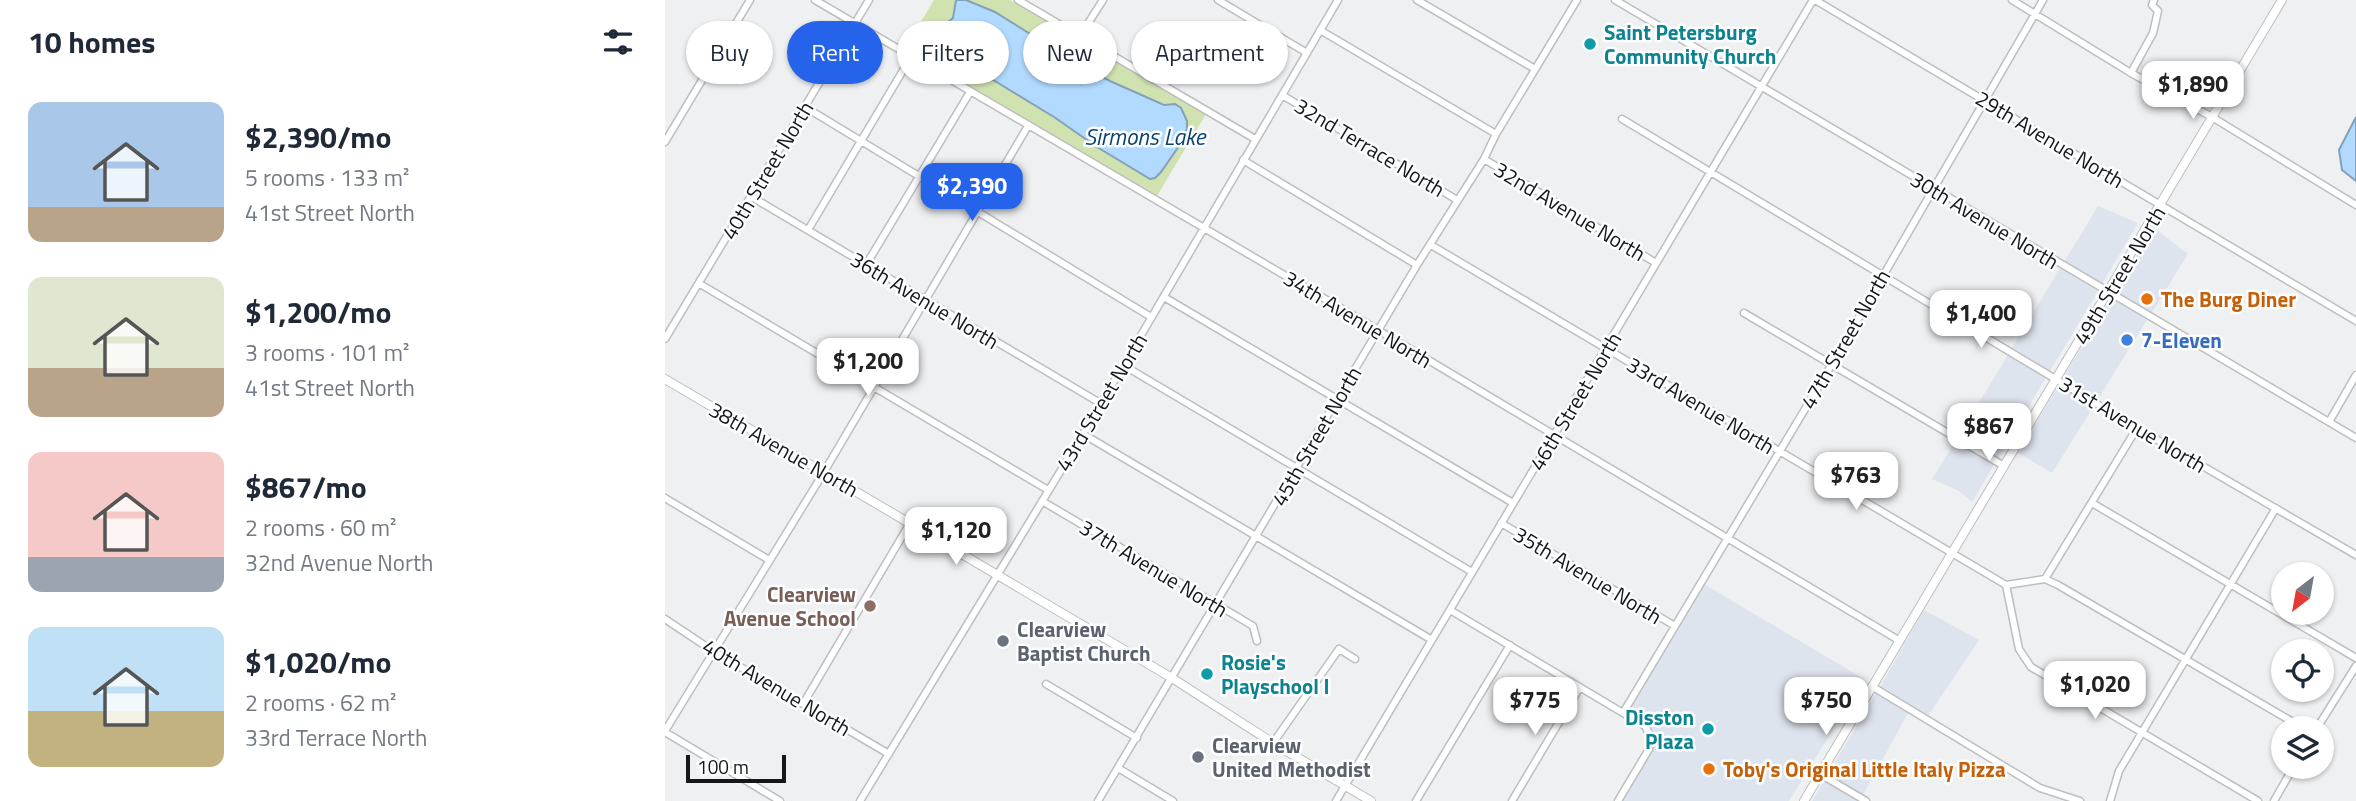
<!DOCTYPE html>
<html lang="en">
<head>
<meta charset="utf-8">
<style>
	:root { --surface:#fff; --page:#f2f2f3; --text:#1f2937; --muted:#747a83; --accent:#2563eb }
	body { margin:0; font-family:"Titillium Web",sans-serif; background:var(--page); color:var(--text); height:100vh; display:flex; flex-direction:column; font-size:26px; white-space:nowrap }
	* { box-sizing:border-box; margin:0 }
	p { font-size:23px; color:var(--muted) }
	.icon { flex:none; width:38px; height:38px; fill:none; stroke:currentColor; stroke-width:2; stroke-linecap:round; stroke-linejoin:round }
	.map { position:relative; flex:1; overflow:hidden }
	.panel { display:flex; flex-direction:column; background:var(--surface); width:665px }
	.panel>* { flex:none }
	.banner { position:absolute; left:21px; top:21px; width:665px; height:63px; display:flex; gap:14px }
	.needle { width:46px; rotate:211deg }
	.fabs { position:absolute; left:1606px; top:562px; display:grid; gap:14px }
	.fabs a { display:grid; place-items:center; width:63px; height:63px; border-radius:50%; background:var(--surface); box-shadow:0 2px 5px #0004; font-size:35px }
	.scale { position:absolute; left:21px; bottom:18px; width:100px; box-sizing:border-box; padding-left:7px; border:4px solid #171718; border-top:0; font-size:19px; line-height:24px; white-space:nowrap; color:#171718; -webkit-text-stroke:5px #fdfeff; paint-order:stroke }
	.price { position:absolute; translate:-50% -60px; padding:0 16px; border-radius:14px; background:#fff; color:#222; font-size:23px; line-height:46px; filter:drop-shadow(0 2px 4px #0008) }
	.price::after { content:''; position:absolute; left:50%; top:42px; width:21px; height:16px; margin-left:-10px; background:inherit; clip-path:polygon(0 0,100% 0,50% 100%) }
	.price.current { background:var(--accent); color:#fff }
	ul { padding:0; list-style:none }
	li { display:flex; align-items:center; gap:21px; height:175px; padding:0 28px }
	li span { display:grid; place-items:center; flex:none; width:196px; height:140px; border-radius:14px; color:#555 }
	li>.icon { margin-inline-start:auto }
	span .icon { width:84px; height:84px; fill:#fffc; stroke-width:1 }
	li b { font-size:30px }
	h2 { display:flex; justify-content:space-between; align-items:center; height:84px; padding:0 28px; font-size:30px }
	.tag { padding:0 24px; border-radius:32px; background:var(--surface); box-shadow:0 2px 5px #0004; font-size:24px; line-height:63px }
	.tag.current { background:var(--accent); color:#fff }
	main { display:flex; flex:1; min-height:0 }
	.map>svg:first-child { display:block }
</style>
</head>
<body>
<main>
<section class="panel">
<h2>10 homes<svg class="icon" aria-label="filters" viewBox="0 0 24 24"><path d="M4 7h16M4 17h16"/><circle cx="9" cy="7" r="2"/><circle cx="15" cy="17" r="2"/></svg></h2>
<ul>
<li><span style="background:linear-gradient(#a9c7e8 75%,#b9a48a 0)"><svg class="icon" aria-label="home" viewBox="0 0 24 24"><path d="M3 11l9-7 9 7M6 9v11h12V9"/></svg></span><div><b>$2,390/mo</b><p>5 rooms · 133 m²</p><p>41st Street North</p></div></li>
<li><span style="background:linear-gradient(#dfe7d0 65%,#b9a48a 0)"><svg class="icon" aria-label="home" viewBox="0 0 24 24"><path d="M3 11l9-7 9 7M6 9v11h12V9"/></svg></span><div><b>$1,200/mo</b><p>3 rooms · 101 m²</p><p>41st Street North</p></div></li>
<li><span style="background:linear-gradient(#f6c9c9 75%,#9aa5b1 0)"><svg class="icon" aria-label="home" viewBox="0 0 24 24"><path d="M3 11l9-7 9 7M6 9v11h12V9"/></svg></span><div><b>$867/mo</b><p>2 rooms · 60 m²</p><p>32nd Avenue North</p></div></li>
<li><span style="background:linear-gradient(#bfe0f5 60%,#c2b280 0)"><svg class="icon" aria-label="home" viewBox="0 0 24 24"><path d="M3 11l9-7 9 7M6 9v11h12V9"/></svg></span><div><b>$1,020/mo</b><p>2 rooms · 62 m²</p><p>33rd Terrace North</p></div></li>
</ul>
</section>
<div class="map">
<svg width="1691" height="801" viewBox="0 0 1691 801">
	<rect width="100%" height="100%" fill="#eff0f2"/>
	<path fill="#dee4ed" d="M1433 206 1473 223 1437 284 1399 262Z
		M1488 227 1523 254 1486 314 1450 292Z
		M1395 268 1433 291 1385 371 1347 348Z
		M1446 298 1482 320 1433 399 1398 378Z
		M1343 355 1381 377 1333 459 1294 435Z
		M1394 385 1429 406 1387 473 1353 453Z
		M1290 442 1329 465 1307 502 1294 491 1267 479Z
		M1039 584 1199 679 1124 801H957L987 751 991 738 983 724 971 716 965 709Z
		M1259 610 1314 640 1263 716 1215 687Z
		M1211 693 1243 713 1198 795 1163 774Z
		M1159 781 1193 801H1147Z"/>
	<path fill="#d1e2b1" d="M269 0H291L288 18 279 25 284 52 389 117 432 147 474 173 496 172C504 161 524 137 522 123 521 116 515 110 510 104 476 110 365 32 331 13 322 7 311 4 301 0H345L541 114 492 196 240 48Z"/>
	<path fill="#b2daff" stroke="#84a0ba" stroke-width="2" d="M291 0H301L330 12 420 68 445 81 499 105 510 104 516 108 522 121V129L514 146 496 172 490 178 485 179 432 147 389 117 284 53 275 44 270 33 288 18Z
		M1691 117V181L1677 170 1674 150Z"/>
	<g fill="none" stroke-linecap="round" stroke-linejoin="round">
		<g stroke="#bdbec0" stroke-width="9">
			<path id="minor" d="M150 0 713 330 1235 641
				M353 0 590 139
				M553 0 642 53
				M752 0 870 69
				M950 0 1691 438
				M1150 0 1691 321
				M1347 0 1466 73 1547 117 1691 205
				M655 30 831 134
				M415 36 438 0
				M1466 73 1488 33 1493 11 1487 5 1489 0
				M617 95 792 200
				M140 107 486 317
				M957 119 1472 428 1691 555
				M0 142 85 0
				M819 159 991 263
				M578 160 752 265
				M85 196 435 403
				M143 230 246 57
				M766 245 1341 585 1380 579 1393 585 1638 728
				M201 265 305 92
				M35 284 383 490
				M499 297 848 503
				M1079 313 1339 466
				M0 339 204 0
				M458 365 807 572
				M1664 422 1691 375
				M418 434 767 640
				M0 498 104 560
				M377 501 588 626 592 641
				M1427 503 1691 658
				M836 523 1010 626
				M1380 579 1472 428
				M1341 585 1354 649 1366 667 1593 801
				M785 610 980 726 986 737 984 749 953 801
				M0 619 48 651 224 754
				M381 684 472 738
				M1208 687 1375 788 1415 801
				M138 704 245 523
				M958 713 1167 364 1378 0
				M1652 728 1691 666
				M0 731 159 472 363 126
				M0 732 115 801
				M608 743 674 649 690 659
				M453 768 508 801
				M1155 774 1201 801
				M195 801 418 434 673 0
				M433 801 752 265 819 159 831 134 912 0
				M671 801 1148 0
				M751 801 845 645
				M847 801 915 687
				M1445 801 1454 771 1611 508
				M1609 801 1629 766"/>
		</g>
		<g stroke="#bdbec0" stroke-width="10">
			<path id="major" d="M0 379 507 678 608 743 706 801
				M1139 801 1617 0"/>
		</g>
		<use href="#minor" stroke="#fff" stroke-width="6"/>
		<use href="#major" stroke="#fff" stroke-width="8"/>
	</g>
	<g fill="#0f9aa8" stroke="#fdfeff" stroke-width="2.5">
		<circle cx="925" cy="44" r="7"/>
		<circle cx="542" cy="674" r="7"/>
		<circle cx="1043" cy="729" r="7"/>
	</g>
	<g fill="#e8710a" stroke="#fdfeff" stroke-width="2.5">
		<circle cx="1482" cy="299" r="7"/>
		<circle cx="1044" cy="769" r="7"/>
	</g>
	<circle fill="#3f7fe0" stroke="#fdfeff" stroke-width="2.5" cx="1462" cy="340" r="7"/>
	<circle fill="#8d6e63" stroke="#fdfeff" stroke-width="2.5" cx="205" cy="606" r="7"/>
	<g fill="#6b7280" stroke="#fdfeff" stroke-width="2.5">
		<circle cx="338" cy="641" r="7"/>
		<circle cx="533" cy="757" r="7"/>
	</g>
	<g text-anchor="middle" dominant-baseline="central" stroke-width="5" stroke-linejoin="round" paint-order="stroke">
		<g font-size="21" font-weight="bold" fill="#0d838f" stroke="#fdfeff" text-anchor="start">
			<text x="939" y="32">Saint Petersburg<tspan x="939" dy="24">Community Church</tspan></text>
			<text x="556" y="662">Rosie's<tspan x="556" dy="24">Playschool I</tspan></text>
			<text x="1029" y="717" text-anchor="end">Disston<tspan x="1029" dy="24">Plaza</tspan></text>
		</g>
		<g font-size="21" fill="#171718" stroke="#fdfeff">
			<text transform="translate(1385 139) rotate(31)">29th Avenue North</text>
			<text transform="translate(705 147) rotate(31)">32nd Terrace North</text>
			<text transform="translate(102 170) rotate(-59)">40th Street North</text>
			<text transform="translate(905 211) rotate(31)">32nd Avenue North</text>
			<text transform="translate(1320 220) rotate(31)">30th Avenue North</text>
			<text transform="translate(1454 275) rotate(-59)">49th Street North</text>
			<text transform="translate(260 300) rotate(31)">36th Avenue North</text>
			<text transform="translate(693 319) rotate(31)">34th Avenue North</text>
			<text transform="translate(1180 339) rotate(-60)">47th Street North</text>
			<text transform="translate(910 401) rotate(-59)">46th Street North</text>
			<text transform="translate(436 402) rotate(-59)">43rd Street North</text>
			<text transform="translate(1036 405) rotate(31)">33rd Avenue North</text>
			<text transform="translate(1468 424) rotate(31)">31st Avenue North</text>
			<text transform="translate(651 436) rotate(-60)">45th Street North</text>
			<text transform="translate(119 449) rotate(30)">38th Avenue North</text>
			<text transform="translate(489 568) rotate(31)">37th Avenue North</text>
			<text transform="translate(923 575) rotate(31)">35th Avenue North</text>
			<text transform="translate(112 687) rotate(31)">40th Avenue North</text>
		</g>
		<g font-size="21" font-weight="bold" fill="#c56008" stroke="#fdfeff" text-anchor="start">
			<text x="1496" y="299">The Burg Diner</text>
			<text x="1058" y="769">Toby's Original Little Italy Pizza</text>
		</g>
		<g font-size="21" font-weight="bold" fill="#366cbe" stroke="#fdfeff" text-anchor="start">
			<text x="1476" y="340">7-Eleven</text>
		</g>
		<g font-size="21" font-weight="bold" fill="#785e54" stroke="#fdfeff" text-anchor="end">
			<text x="191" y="594">Clearview<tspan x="191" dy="24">Avenue School</tspan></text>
		</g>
		<g font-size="21" font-weight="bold" fill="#5b616d" stroke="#fdfeff" text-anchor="start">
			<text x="352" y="629">Clearview<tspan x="352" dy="24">Baptist Church</tspan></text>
			<text x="547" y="745">Clearview<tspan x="547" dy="24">United Methodist</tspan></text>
		</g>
		<g font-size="23" font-style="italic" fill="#09436d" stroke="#fdfeff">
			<text x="480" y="136">Sirmons Lake</text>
		</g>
	</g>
</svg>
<div class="fabs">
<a><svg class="needle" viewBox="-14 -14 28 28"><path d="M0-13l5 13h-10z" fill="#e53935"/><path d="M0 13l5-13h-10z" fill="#747a83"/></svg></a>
<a><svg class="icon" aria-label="locate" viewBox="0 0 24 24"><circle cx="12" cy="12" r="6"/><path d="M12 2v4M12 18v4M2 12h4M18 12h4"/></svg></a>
<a><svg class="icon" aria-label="layers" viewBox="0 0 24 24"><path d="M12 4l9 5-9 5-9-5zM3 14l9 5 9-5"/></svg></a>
</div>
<div class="scale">100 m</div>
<b class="price" style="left:1528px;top:121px">$1,890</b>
<b class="price current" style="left:307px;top:223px">$2,390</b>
<b class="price" style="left:1316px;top:350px">$1,400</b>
<b class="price" style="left:203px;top:398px">$1,200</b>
<b class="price" style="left:1324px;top:463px">$867</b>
<b class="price" style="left:1191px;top:512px">$763</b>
<b class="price" style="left:291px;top:567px">$1,120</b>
<b class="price" style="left:1430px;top:721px">$1,020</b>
<b class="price" style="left:870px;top:737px">$775</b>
<b class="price" style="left:1161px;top:737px">$750</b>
<div class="banner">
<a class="tag">Buy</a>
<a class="tag current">Rent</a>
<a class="tag">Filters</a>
<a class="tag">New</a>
<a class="tag">Apartment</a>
</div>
</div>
</main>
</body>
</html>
